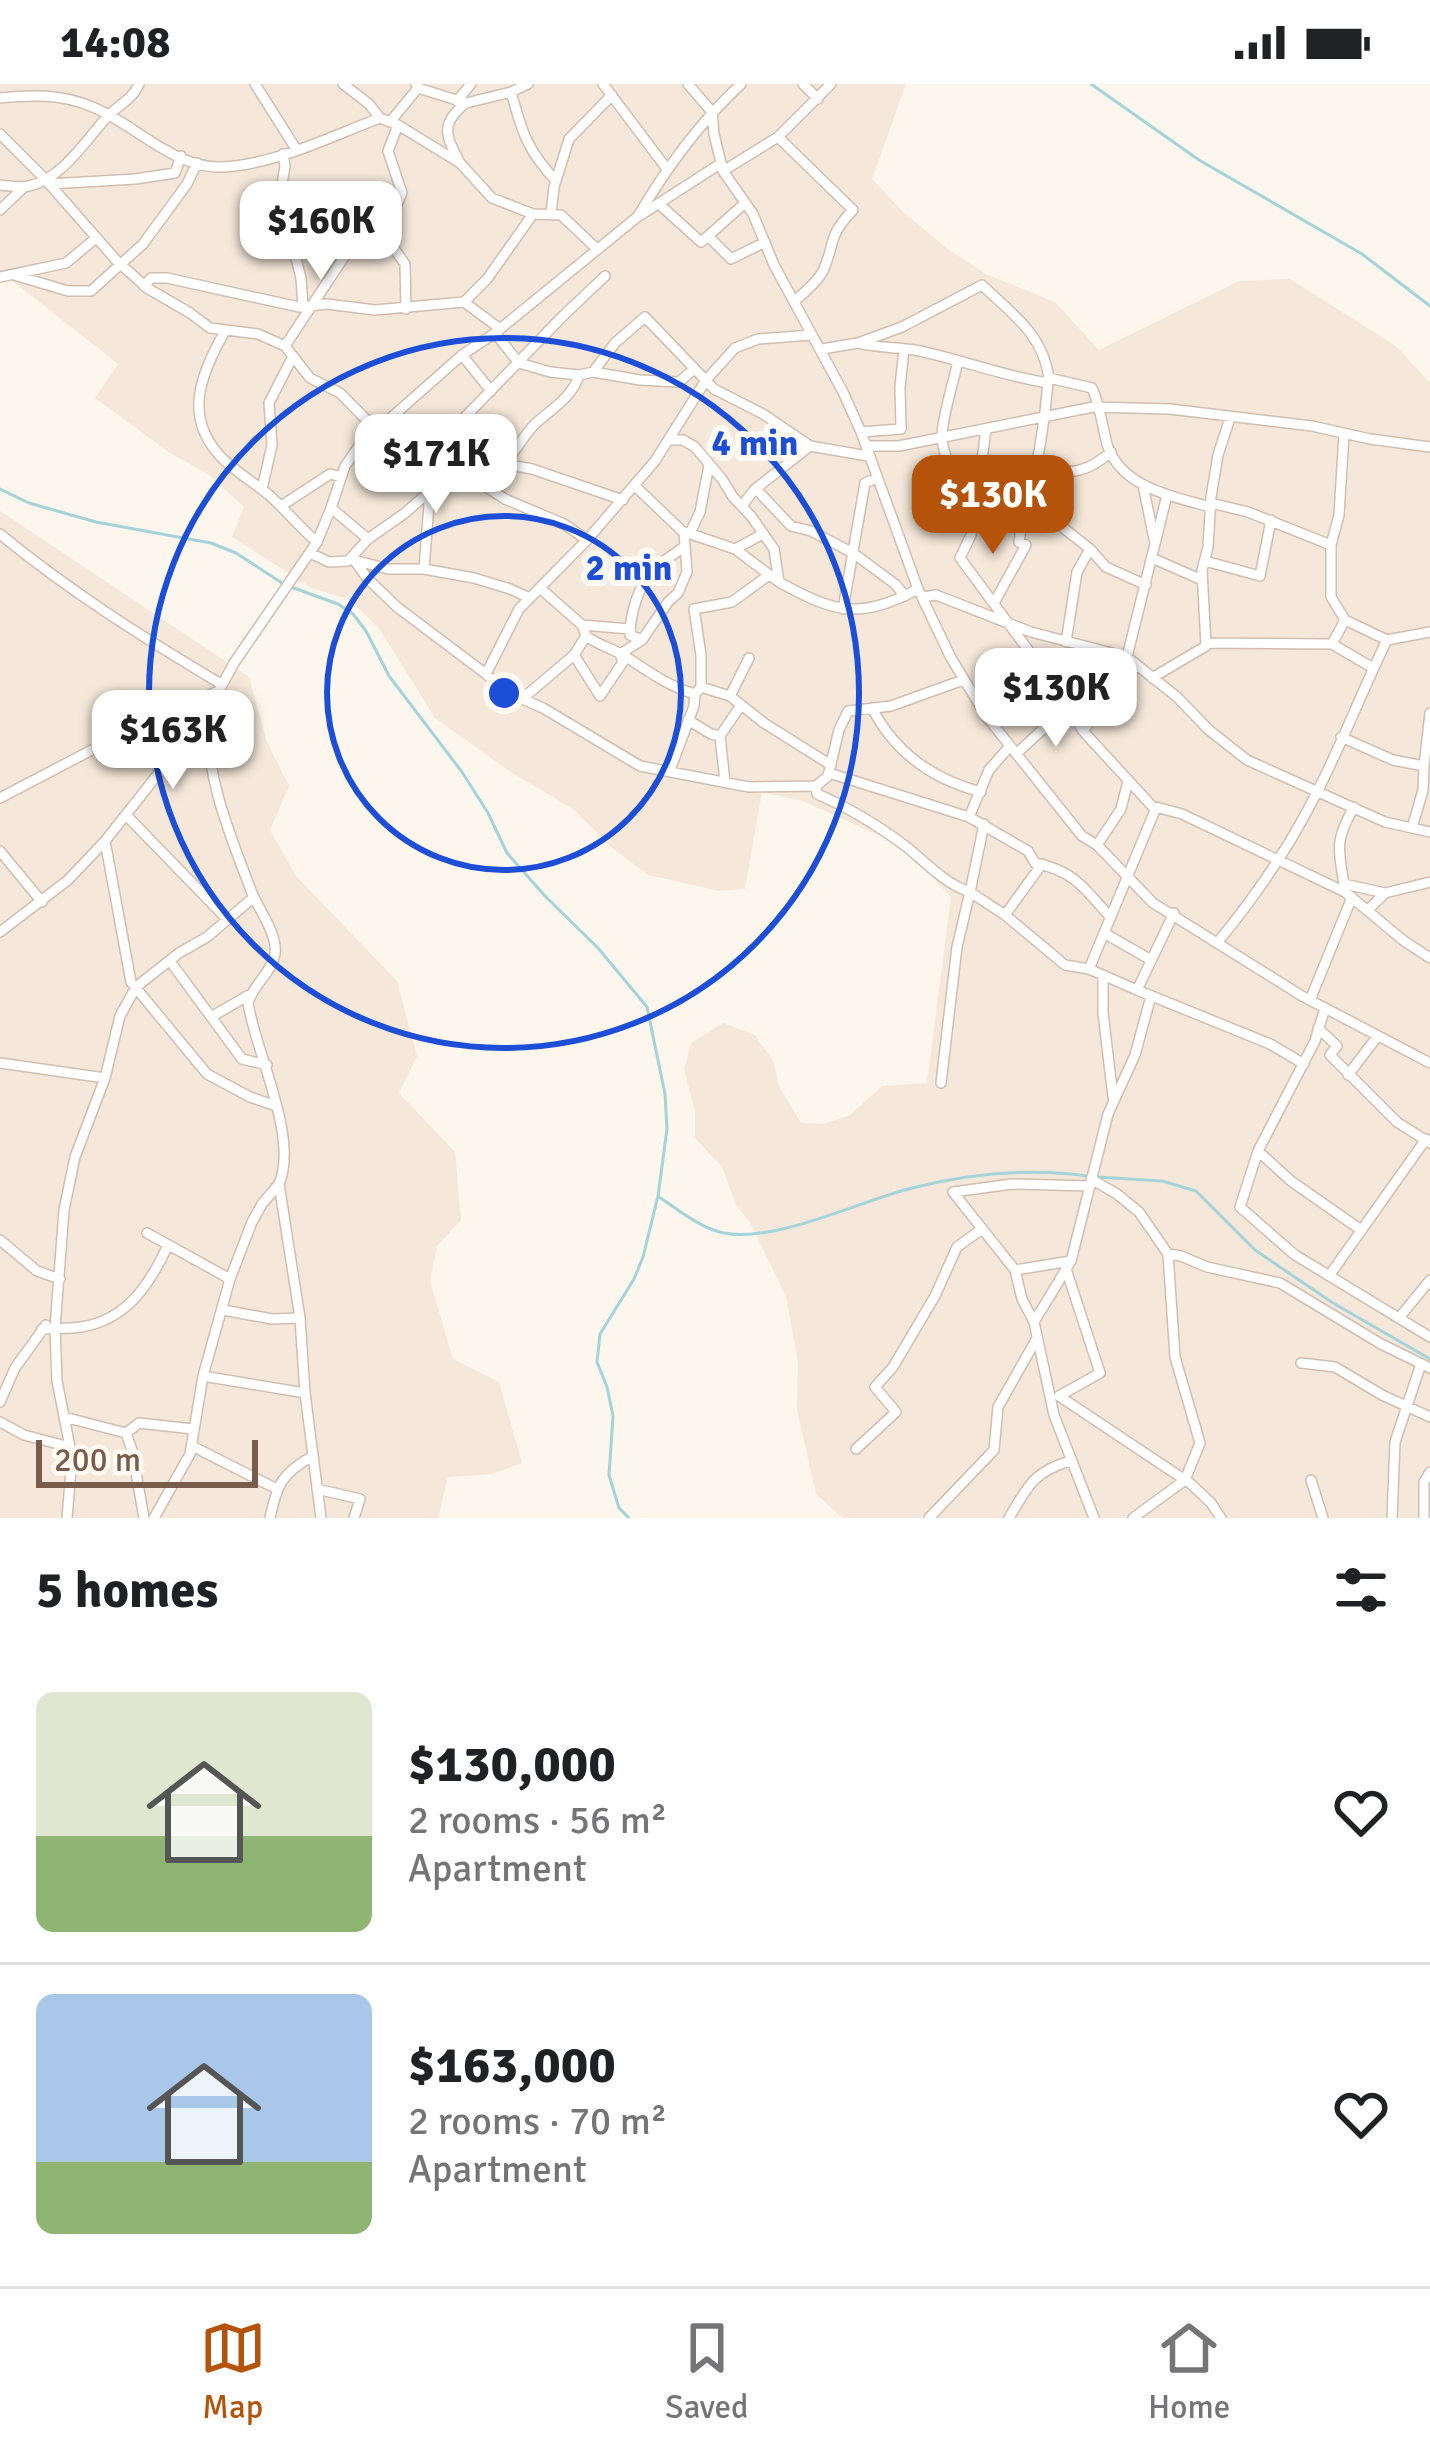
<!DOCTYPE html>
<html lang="en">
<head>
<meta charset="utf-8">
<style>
	:root { --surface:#fff; --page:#f6f6f6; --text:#202124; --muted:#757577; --line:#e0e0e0; --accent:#b45309 }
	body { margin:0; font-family:Signika,sans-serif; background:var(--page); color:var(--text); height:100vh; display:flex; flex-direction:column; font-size:45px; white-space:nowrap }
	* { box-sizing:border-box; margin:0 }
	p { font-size:39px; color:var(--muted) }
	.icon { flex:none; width:66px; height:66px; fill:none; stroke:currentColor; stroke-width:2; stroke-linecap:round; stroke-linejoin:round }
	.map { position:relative; height:1434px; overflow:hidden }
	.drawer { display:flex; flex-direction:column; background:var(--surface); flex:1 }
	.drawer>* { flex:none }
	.scale { position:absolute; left:36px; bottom:30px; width:222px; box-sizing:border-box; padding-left:12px; border:6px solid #7a5c4d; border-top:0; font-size:33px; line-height:42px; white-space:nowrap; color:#7a5c4d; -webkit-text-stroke:9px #fffaf3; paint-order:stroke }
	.price { position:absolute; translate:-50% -102px; padding:0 27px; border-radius:24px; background:#fff; color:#222; font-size:39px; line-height:78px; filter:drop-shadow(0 3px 6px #0008) }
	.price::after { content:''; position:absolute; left:50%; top:72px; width:36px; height:27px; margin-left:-18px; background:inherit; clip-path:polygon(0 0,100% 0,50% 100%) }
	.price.selected { background:var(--accent); color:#fff }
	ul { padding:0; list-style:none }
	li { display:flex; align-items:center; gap:36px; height:300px; padding:0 36px }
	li+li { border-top:3px solid var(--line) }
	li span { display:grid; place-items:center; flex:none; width:336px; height:240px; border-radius:18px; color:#555 }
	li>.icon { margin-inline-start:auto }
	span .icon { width:144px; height:144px; fill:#fffc; stroke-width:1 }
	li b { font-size:51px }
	h2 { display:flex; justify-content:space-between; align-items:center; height:144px; padding:0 36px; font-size:51px }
	.status { display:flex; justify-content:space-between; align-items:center; height:84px; padding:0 60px; background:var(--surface); direction:ltr }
	.status svg { height:33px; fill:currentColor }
	.menu { display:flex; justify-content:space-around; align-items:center; height:168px; border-top:3px solid var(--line); background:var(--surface); font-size:33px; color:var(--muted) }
	.menu a { display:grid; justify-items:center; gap:6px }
	.menu .selected { color:var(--accent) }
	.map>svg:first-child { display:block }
</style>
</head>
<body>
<div class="status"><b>14:08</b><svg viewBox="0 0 49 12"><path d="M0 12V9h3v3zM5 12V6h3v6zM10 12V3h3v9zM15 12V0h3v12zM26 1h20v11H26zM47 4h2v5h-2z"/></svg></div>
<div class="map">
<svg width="1430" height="1434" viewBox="0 0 1430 1434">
	<rect width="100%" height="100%" fill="#fdf6ec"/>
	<path fill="#f5e8da" d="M0 0H906L872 95 903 128 948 165 986 190 1055 218 1099 266 1239 197 1290 195 1396 262 1430 299V1434H842L816 1410 797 1326 798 1278 786 1212 750 1138 736 1121 722 1083 695 1054V1028L684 985 691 959 723 939 755 951 773 977 779 1002 801 1039 824 1040 850 1031 882 1002 927 999 951 813 906 764 803 717 762 708 745 805 719 807 648 791 611 763 573 725 509 687 435 634 380 546 351 516 312 504 232 453 244 423 208 390 170 369 95 314 118 280 0 187Z
		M0 427 249 593 267 658 289 702 270 746 296 792 397 897 417 972 399 1009 455 1068 461 1136 437 1162 430 1197 453 1275 499 1298 522 1379 492 1390 448 1393 438 1434H0Z"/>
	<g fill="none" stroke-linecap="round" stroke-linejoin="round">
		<path stroke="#a5d3da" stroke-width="3" d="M1091 0 1199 76 1362 170 1430 222
			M0 405 29 419 96 438 211 459 236 469 282 499
			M291 503 338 520 353 530 366 547 389 592 462 688 488 729 507 769 545 812 598 864 647 923 665 1010 667 1045 658 1112 643 1173 634 1195 600 1250 597 1278 607 1303 613 1332 609 1391 619 1424 629 1434
			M1097 1093 1162 1097 1196 1107 1255 1166 1333 1219 1430 1275
			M659 1113C679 1126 700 1144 724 1149 775 1159 860 1117 912 1104 968 1090 1030 1084 1087 1092"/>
		<g stroke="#d1beb0" stroke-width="12">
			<path id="minor" d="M255 0 296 65
				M343 0 369 20 380 34 398 41 460 79 492 114 533 130 561 131 597 165
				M603 0 667 85
				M688 0 712 28 714 50 723 87 753 130 774 181 843 308 861 348 918 505 951 574 987 633 1082 752 1097 761 1153 819 1302 912 1430 979
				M803 0 818 15
				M418 4 466 19 511 8 528 0
				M511 8C522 48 527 66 556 97
				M0 14C41 10 72 10 109 31 142 49 179 83 218 83 273 82 329 53 380 34
				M457 17 471 0
				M390 38 418 4 416 0
				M0 50 45 95 116 176 147 204 190 229 210 244 258 250 285 262 310 294 340 309 391 361 408 365 426 363 461 386 504 380 532 385 623 416
				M778 53 853 126C827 153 836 158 823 187 817 199 805 207 796 216
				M283 70 285 82 280 112 301 194 303 223
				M460 79C446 52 439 40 466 19
				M723 87 778 53 831 0
				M49 100 135 95 175 89 181 72
				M0 101C9 102 19 104 29 102 62 95 85 57 107 33 118 21 133 15 139 0
				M745 119 708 152 731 175 765 158
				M659 120 701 158 708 152
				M0 126 24 103
				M394 129 388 156 405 180 406 225
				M551 129 554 103 569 55 612 11
				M638 132C667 83 699 39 741 0
				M14 191 68 207H91L143 160 187 100 197 79
				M0 193 66 179 96 154
				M144 202 151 194H167L299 223 327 220 375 226 464 218 499 244
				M464 218 487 195 533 130
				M225 247C200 291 182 335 224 376 238 389 254 399 269 411 286 426 299 443 317 458
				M495 249 519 279 550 288 579 291 593 288 640 296 679 298 693 286
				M858 259C877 264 896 263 915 266 960 275 1002 292 1048 299 1044 347 1036 392 1022 438L976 420
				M285 262 344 173 395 125 402 109 388 67 398 41
				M822 265 858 259 902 243 982 201C1012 230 1043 250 1049 294
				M462 271 491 307
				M958 277C954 296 941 337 942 354 943 374 959 403 978 409
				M593 288 615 259 645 233 714 305 763 330 810 362 868 372
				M1048 299 1049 294 1092 304C1100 322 1102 340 1107 360 1120 403 1173 413 1211 423
				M986 345 974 437 971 451 960 474 1066 617 1083 647 1152 722 1182 730 1345 808 1404 857 1430 874
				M861 348 901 345 900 303 904 265
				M669 356H683L695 363 722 395 733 413 751 432 774 465 779 498C835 529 859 536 918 505
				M866 362H899L1093 323 1170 325 1312 342 1370 355 1430 363
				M433 366 562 233 605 192
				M504 380C515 368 523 353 534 341 550 326 573 313 579 291
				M1036 384C1070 390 1084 391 1111 368
				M1143 401 1154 455
				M635 402 682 447 735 465 779 498
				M262 405 272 361 269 319 293 272
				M756 405 791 442 811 447 853 469 895 500 905 512
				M1211 419 1248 428 1331 461
				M281 422 330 390 341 393
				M742 422 754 406 810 362
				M331 424 368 455
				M1024 431 1061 442 1090 465
				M690 449 700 428 709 381
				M0 450C69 507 144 554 221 600
				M735 465 763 450
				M310 469 329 478 348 477 368 455 405 429 444 395 454 390 468 391 505 415 564 440 587 456
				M352 473 367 494 397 523 486 590 504 607 543 624 640 682 749 703 816 702 828 692 839 646 848 627 891 622 963 596
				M1152 474 1202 496
				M354 476 388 485H424L474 494 510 505 530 514
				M1205 477 1260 492 1271 436
				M424 485 430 407
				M923 513 936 511 1031 548 1127 573 1177 613 1209 646 1247 676 1385 738 1430 748
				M994 519 1026 461 1019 458 1022 438
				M843 525 865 399 877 394
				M1345 536 1387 556
				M582 541 630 545
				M586 552C598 561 611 564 623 571 647 586 667 602 695 610L701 603 730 612 764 639 831 681
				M642 556 630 551C630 531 638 502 653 486 662 477 675 470 685 462
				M1066 558 1077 488 1090 465 1106 483 1146 501
				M1206 559 1332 560 1345 536 1331 513V461L1339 431 1344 350
				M1332 560 1373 584
				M574 571 600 612 623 578 620 570 642 556 668 518 678 509 687 488 684 448
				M1127 573 1167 411
				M486 590 519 525 587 456 655 377 706 296 735 264 758 255 811 251
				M1152 594 1206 562 1202 486 1208 463 1211 413 1218 371 1230 334
				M701 603V571L694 525 732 518 769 491
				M730 612 749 574
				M522 615 574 571 586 552 582 541 541 505
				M872 624C895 669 932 695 981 708
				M208 627C204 690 230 751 252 809 259 826 278 851 275 870 272 888 253 901 248 919 255 967 299 1053 279 1100L300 1234 305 1309 321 1434
				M688 636 711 650 720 652
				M1083 647 1121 595 1136 583
				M1341 653 1393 676 1424 682 1423 706 1412 744
				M1016 670 1042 646 1076 633
				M1424 682 1430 629
				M670 686 694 622 695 610
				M829 689 969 733 989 686 1010 662
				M725 698 720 652 741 621
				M816 702 817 710C850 724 879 742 908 764 927 780 946 800 970 808L957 863 941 999
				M0 714 128 647 216 608
				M126 731 227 835
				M969 733 1028 767 1035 779C1075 787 1085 805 1110 833
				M984 740 970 808 1005 831 1065 881 1089 885 1156 724
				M105 757 131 898 207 990 250 1013 276 1022
				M1097 761 1121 725 1128 697
				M0 767 42 818
				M1344 800 1385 809
				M1345 808C1340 768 1332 761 1354 723
				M1368 826 1385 809 1430 798
				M1005 831 1042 780
				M0 848 68 796 105 757 208 627 234 579 317 458 331 424 345 382 359 362 462 271 495 249 636 134 720 80
				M1104 849 1151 876
				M1217 859C1255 813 1289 764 1316 710 1342 660 1362 607 1387 556L1430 548
				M170 877 242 975 267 981
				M1089 885 1137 906 1174 829
				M1103 892V929L1113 1013
				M1137 906 1270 960 1304 980
				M1310 916 1352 813
				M1325 924 1315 957 1258 1067 1240 1123 1295 1171 1430 1253
				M211 933 249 911
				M1318 944 1337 962 1330 971 1397 1038 1430 1059
				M0 979 105 994
				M1348 991 1377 953
				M1258 1067 1291 1097 1361 1146
				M1091 1095 1117 1110 1139 1128 1168 1170 1175 1273 1200 1359 1185 1396 1133 1434
				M147 1149 230 1195
				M0 1156 37 1187 60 1195
				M1168 1170 1181 1172 1207 1183 1280 1199 1381 1260 1430 1284
				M1071 1177 1015 1186 953 1108 1012 1100 1090 1102
				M1015 1186 1022 1215 1034 1238
				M1329 1192 1426 1055
				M223 1226 272 1235 300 1234
				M1399 1234 1430 1196
				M42 1245C55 1244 68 1245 81 1243 127 1236 150 1200 168 1161
				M1301 1279 1335 1283 1382 1311 1430 1333
				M203 1292 305 1309
				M1059 1312 1191 1400 1211 1419 1221 1434
				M1059 1312 1100 1289 1066 1185
				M0 1318 15 1284 46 1241
				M64 1333 126 1349 139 1339 193 1345
				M0 1338 24 1351 70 1363
				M126 1349 132 1366 144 1434
				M192 1362 277 1405
				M856 1365 896 1328 875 1303 893 1283 935 1212 957 1163 982 1145
				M1311 1396 1323 1434
				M317 1405 360 1415 354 1434
				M67 1434 71 1386 70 1363 57 1297 55 1244 64 1126 75 1073 105 994 120 932 136 903 179 869 207 853 254 813
				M154 1434 190 1370 203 1292 230 1195 252 1138 262 1120 279 1100
				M270 1434C277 1400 282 1389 313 1372
				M929 1434 994 1366 998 1323 1037 1254
				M1009 1434C1028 1402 1033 1388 1070 1377
				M1094 1434 1054 1331 1034 1238 1071 1177 1108 1030 1135 971 1151 912
				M1392 1434 1395 1358 1421 1280
				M1424 1434V1398L1430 1388"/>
		</g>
		<use href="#minor" stroke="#fff" stroke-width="9"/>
	</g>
	<g fill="none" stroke="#1d4ed8" stroke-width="6">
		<circle cx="504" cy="609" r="177"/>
		<circle cx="504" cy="609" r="355"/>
	</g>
	<circle cx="504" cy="609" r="18" fill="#1d4ed8" stroke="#fffaf3" stroke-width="6"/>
	<g font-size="36" text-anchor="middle" font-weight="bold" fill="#1d4ed8" stroke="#fffaf3" stroke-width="12" stroke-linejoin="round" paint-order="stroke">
		<text x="755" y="371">4 min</text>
		<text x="629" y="496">2 min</text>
	</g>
</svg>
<div class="scale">200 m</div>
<b class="price" style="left:321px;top:199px">$160K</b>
<b class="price" style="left:436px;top:432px">$171K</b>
<b class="price selected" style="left:993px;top:473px">$130K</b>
<b class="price" style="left:1056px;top:666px">$130K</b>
<b class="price" style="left:173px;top:708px">$163K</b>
</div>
<section class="drawer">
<h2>5 homes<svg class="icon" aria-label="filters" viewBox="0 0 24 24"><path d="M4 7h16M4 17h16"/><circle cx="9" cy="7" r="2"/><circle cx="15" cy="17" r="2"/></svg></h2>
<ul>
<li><span style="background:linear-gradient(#dfe7d0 60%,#8fb573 0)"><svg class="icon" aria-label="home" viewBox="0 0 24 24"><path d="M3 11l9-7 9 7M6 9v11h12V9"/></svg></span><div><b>$130,000</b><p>2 rooms · 56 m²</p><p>Apartment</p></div><svg class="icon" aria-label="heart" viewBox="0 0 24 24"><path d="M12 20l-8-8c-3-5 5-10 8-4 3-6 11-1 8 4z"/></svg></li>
<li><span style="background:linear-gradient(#a9c7e8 70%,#8fb573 0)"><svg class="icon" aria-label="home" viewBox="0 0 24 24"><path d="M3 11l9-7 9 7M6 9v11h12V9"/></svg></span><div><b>$163,000</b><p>2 rooms · 70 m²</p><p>Apartment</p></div><svg class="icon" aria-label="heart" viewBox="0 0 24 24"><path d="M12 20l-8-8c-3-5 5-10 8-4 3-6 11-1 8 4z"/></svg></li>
</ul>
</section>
<nav class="menu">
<a class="selected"><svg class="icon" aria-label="map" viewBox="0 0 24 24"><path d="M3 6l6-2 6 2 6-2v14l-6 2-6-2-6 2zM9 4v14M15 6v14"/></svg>Map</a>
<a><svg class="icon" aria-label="saved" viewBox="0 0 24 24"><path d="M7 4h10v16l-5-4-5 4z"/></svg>Saved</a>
<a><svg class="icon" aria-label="home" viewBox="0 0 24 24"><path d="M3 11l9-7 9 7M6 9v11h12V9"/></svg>Home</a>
</nav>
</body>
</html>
